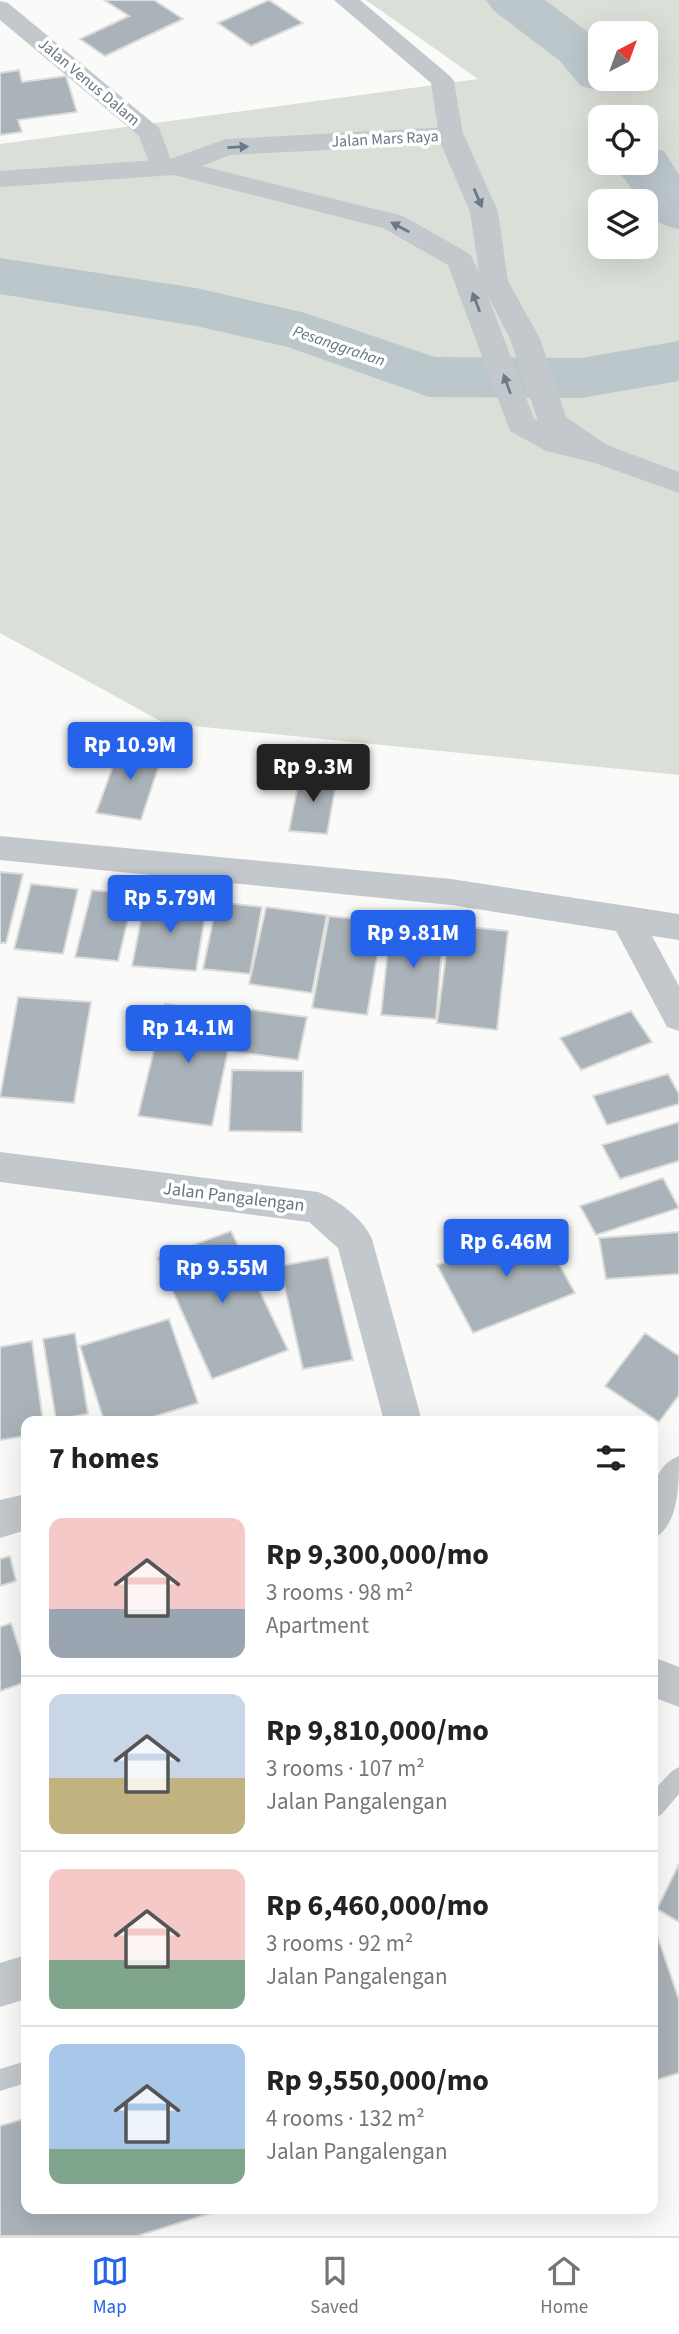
<!DOCTYPE html>
<html lang="en">
<head>
<meta charset="utf-8">
<style>
	:root { --surface:#fff; --page:#f2f2f2; --text:#222; --muted:#767676; --line:#e0e0e0; --accent:#2563eb }
	body { margin:0; font-family:"Source Sans 3",sans-serif; background:var(--page); color:var(--text); height:100vh; display:flex; flex-direction:column; font-size:26px; white-space:nowrap }
	* { box-sizing:border-box; margin:0 }
	p { font-size:23px; color:var(--muted) }
	.icon { flex:none; width:38px; height:38px; fill:none; stroke:currentColor; stroke-width:2; stroke-linecap:round; stroke-linejoin:round }
	.map { position:relative; flex:1; overflow:hidden }
	.sheet { position:absolute; left:21px; top:1416px; width:637px; height:798px; display:flex; flex-direction:column; background:var(--surface); border-radius:14px; box-shadow:0 7px 28px #0002 }
	.sheet>* { flex:none }
	.needle { width:46px; rotate:41deg }
	.tools { position:absolute; left:588px; top:21px; display:grid; gap:14px }
	.tools a { display:grid; place-items:center; width:70px; height:70px; border-radius:14px; background:var(--surface); box-shadow:0 7px 28px #0002; font-size:35px }
	.price { position:absolute; translate:-50% -60px; padding:0 16px; border-radius:7px; background:var(--accent); color:#fff; font-size:23px; line-height:46px; filter:drop-shadow(0 2px 4px #0008) }
	.price::after { content:''; position:absolute; left:50%; top:42px; width:21px; height:16px; margin-left:-10px; background:inherit; clip-path:polygon(0 0,100% 0,50% 100%) }
	.price.current { background:#222; color:#fff }
	ul { padding:0; list-style:none }
	li { display:flex; align-items:center; gap:21px; height:175px; padding:0 28px }
	li+li { border-top:2px solid var(--line) }
	li span { display:grid; place-items:center; flex:none; width:196px; height:140px; border-radius:14px; color:#555 }
	li>.icon { margin-inline-start:auto }
	span .icon { width:84px; height:84px; fill:#fffc; stroke-width:1 }
	li b { font-size:30px }
	h2 { display:flex; justify-content:space-between; align-items:center; height:84px; padding:0 28px; font-size:30px }
	.menu { display:flex; justify-content:space-around; align-items:center; height:98px; border-top:2px solid var(--line); background:var(--surface); font-size:19px; color:var(--muted) }
	.menu a { display:grid; justify-items:center; gap:4px }
	.menu .current { color:var(--accent) }
	.map>svg:first-child { display:block }
</style>
</head>
<body>
<div class="map">
<svg width="679" height="2236" viewBox="0 0 679 2236">
	<rect width="100%" height="100%" fill="#fafaf8"/>
	<path fill="#dadfd7" fill-rule="evenodd" d="M366 0H679V775L164 723 0 633V144L478 79ZM600 33H646V79H600ZM600 117H646V163H600ZM600 201H646V247H600Z"/>
	<g fill="none" stroke-linecap="round" stroke-linejoin="round">
		<path fill="#bbc7cb" fill-rule="evenodd" d="M486 0H545L600 41V79H624L619 86 600 91 581 86 560 61 494 11Z
			M646 147 664 151 679 175V229C664 226 646 220 646 201H641L619 172 616 163H646Z
			M0 258 196 288 305 313 435 357 581 358 679 341V381L581 398 429 397 288 347 196 326 0 294Z"/>
	</g>
	<path fill="#aab3b9" stroke="#dcdcda" stroke-width="2" d="M104 0H154L183 19 105 56 80 39 129 16Z
		M269 0 303 23 251 46 218 23Z
		M19 70 22 82 66 76 77 112 18 120 22 132 0 135V73Z
		M121 744 164 750 141 820 96 813Z
		M300 774 337 778 327 834 289 831Z
		M0 872 23 874 6 943H0Z
		M31 884 78 889 63 954 14 949Z
		M92 890 134 894 118 961 75 957Z
		M145 899 207 904 196 971 132 966Z
		M217 902 262 907 250 974 203 969Z
		M266 907 327 915 312 993 249 984Z
		M329 916 383 922 367 1015 312 1008Z
		M391 920 444 925 436 1019 381 1015Z
		M450 925 508 931 497 1030 437 1023Z
		M18 997 91 1002 74 1103 0 1097Z
		M165 1004 236 1013 212 1126 138 1116Z
		M239 1008 307 1017 298 1060 230 1051Z
		M631 1011 652 1042 581 1070 560 1038Z
		M232 1070 303 1071 302 1132 229 1131Z
		M668 1074 679 1094V1104L607 1125 593 1096Z
		M679 1122V1161L620 1179 602 1145Z
		M663 1178 679 1208 596 1235 580 1206Z
		M538 1226 575 1293 473 1333 437 1265Z
		M231 1231 288 1350 212 1379 158 1258Z
		M679 1232V1274L606 1279 599 1238Z
		M328 1257 353 1360 303 1369 280 1266Z
		M169 1319 198 1403 140 1421H104L80 1346Z
		M75 1333 88 1414 56 1420 43 1339Z
		M645 1333 679 1356V1395L659 1422 605 1386Z
		M32 1341 43 1421H26V1436L0 1440V1347Z
		M10 1556 16 1581 0 1586V1559Z
		M11 1623 26 1670V1682L0 1691V1627Z
		M679 1864V1922L657 1909Z
		M656 1932 679 2000V2073L653 2081V1933Z
		M26 2118V2208H227L137 2236H0V2126Z"/>
	<g fill="none" stroke-linecap="round" stroke-linejoin="round">
		<path fill="#c3c8cc" fill-rule="evenodd" d="M679 1767V1794L661 1815 653 1818V1791L672 1771Z
			M26 2061V2083L0 2091V2069Z"/>
		<path fill="#c3c8cc" fill-rule="evenodd" d="M334 0H360L450 76 454 81 463 135 460 140 451 142 442 140 439 135 431 83Z
			M0 1 8 3 159 128 174 168 171 173 162 175 153 173 139 136 0 20Z
			M0 836 451 879 679 914V940L652 936 679 986V1031L667 1027 616 931 451 905 0 860Z
			M0 1152 318 1192C339 1200 363 1219 372 1239L422 1421H384L338 1248 309 1222 0 1182Z
			M679 1456C679 1487 679 1525 653 1539 652 1508 646 1469 679 1456Z
			M26 1494V1530L0 1538V1500Z
			M653 1657 679 1667V1707L653 1697Z
			M26 1955V1999L0 2007V1963Z"/>
		<path fill="#c3c8cc" fill-rule="evenodd" d="M451 127 460 129 464 135 498 212 508 281 540 339 566 417 607 445 679 472V493L592 462 546 451 510 431 448 265 383 228 174 175 0 187V171L170 159 226 139ZM441 144 470 212 479 272 470 254 403 216 202 166 230 155ZM488 296 510 339 538 421 534 419Z"/>
	</g>
	<defs><path id="oneway-solid" d="M-6-.8H1V-3.2L6.5 0L1 3.2V.8H-6Z" transform="scale(1.75)"/></defs>
	<g fill="#6a7a87">
		<use href="#oneway-solid" transform="translate(238 147) rotate(-3)"/>
		<use href="#oneway-solid" transform="translate(478 198) rotate(67)"/>
		<use href="#oneway-solid" transform="translate(400 227) rotate(-152)"/>
		<use href="#oneway-solid" transform="translate(476 302) rotate(-111)"/>
		<use href="#oneway-solid" transform="translate(507 384) rotate(-110)"/>
	</g>
	<g text-anchor="middle" dominant-baseline="central" stroke-width="7" stroke-linejoin="round" paint-order="stroke">
		<g font-size="16" fill="#657683" stroke="#fff">
			<text transform="translate(89 82) rotate(40)">Jalan Venus Dalam</text>
			<text transform="translate(385 139) rotate(-3)">Jalan Mars Raya</text>
		</g>
		<g font-size="16" font-style="italic" fill="#60757c" stroke="#fff">
			<text transform="translate(339 346) rotate(19)">Pesanggrahan</text>
		</g>
		<g font-size="18" fill="#657683" stroke="#fff">
			<text transform="translate(234 1197) rotate(7)">Jalan Pangalengan</text>
		</g>
	</g>
</svg>
<div class="tools">
<a><svg class="needle" viewBox="-14 -14 28 28"><path d="M0-13l5 13h-10z" fill="#e53935"/><path d="M0 13l5-13h-10z" fill="#767676"/></svg></a>
<a><svg class="icon" aria-label="locate" viewBox="0 0 24 24"><circle cx="12" cy="12" r="6"/><path d="M12 2v4M12 18v4M2 12h4M18 12h4"/></svg></a>
<a><svg class="icon" aria-label="layers" viewBox="0 0 24 24"><path d="M12 4l9 5-9 5-9-5zM3 14l9 5 9-5"/></svg></a>
</div>
<b class="price" style="left:130px;top:782px">Rp 10.9M</b>
<b class="price current" style="left:313px;top:804px">Rp 9.3M</b>
<b class="price" style="left:170px;top:935px">Rp 5.79M</b>
<b class="price" style="left:413px;top:970px">Rp 9.81M</b>
<b class="price" style="left:188px;top:1065px">Rp 14.1M</b>
<b class="price" style="left:506px;top:1279px">Rp 6.46M</b>
<b class="price" style="left:222px;top:1305px">Rp 9.55M</b>
<section class="sheet">
<h2>7 homes<svg class="icon" aria-label="filters" viewBox="0 0 24 24"><path d="M4 7h16M4 17h16"/><circle cx="9" cy="7" r="2"/><circle cx="15" cy="17" r="2"/></svg></h2>
<ul>
<li><span style="background:linear-gradient(#f6c9c9 65%,#9aa5b1 0)"><svg class="icon" aria-label="home" viewBox="0 0 24 24"><path d="M3 11l9-7 9 7M6 9v11h12V9"/></svg></span><div><b>Rp 9,300,000/mo</b><p>3 rooms · 98 m²</p><p>Apartment</p></div></li>
<li><span style="background:linear-gradient(#c9d6e8 60%,#c2b280 0)"><svg class="icon" aria-label="home" viewBox="0 0 24 24"><path d="M3 11l9-7 9 7M6 9v11h12V9"/></svg></span><div><b>Rp 9,810,000/mo</b><p>3 rooms · 107 m²</p><p>Jalan Pangalengan</p></div></li>
<li><span style="background:linear-gradient(#f6c9c9 65%,#7fa58c 0)"><svg class="icon" aria-label="home" viewBox="0 0 24 24"><path d="M3 11l9-7 9 7M6 9v11h12V9"/></svg></span><div><b>Rp 6,460,000/mo</b><p>3 rooms · 92 m²</p><p>Jalan Pangalengan</p></div></li>
<li><span style="background:linear-gradient(#a9c7e8 75%,#7fa58c 0)"><svg class="icon" aria-label="home" viewBox="0 0 24 24"><path d="M3 11l9-7 9 7M6 9v11h12V9"/></svg></span><div><b>Rp 9,550,000/mo</b><p>4 rooms · 132 m²</p><p>Jalan Pangalengan</p></div></li>
</ul>
</section>
</div>
<nav class="menu">
<a class="current"><svg class="icon" aria-label="map" viewBox="0 0 24 24"><path d="M3 6l6-2 6 2 6-2v14l-6 2-6-2-6 2zM9 4v14M15 6v14"/></svg>Map</a>
<a><svg class="icon" aria-label="saved" viewBox="0 0 24 24"><path d="M7 4h10v16l-5-4-5 4z"/></svg>Saved</a>
<a><svg class="icon" aria-label="home" viewBox="0 0 24 24"><path d="M3 11l9-7 9 7M6 9v11h12V9"/></svg>Home</a>
</nav>
</body>
</html>
